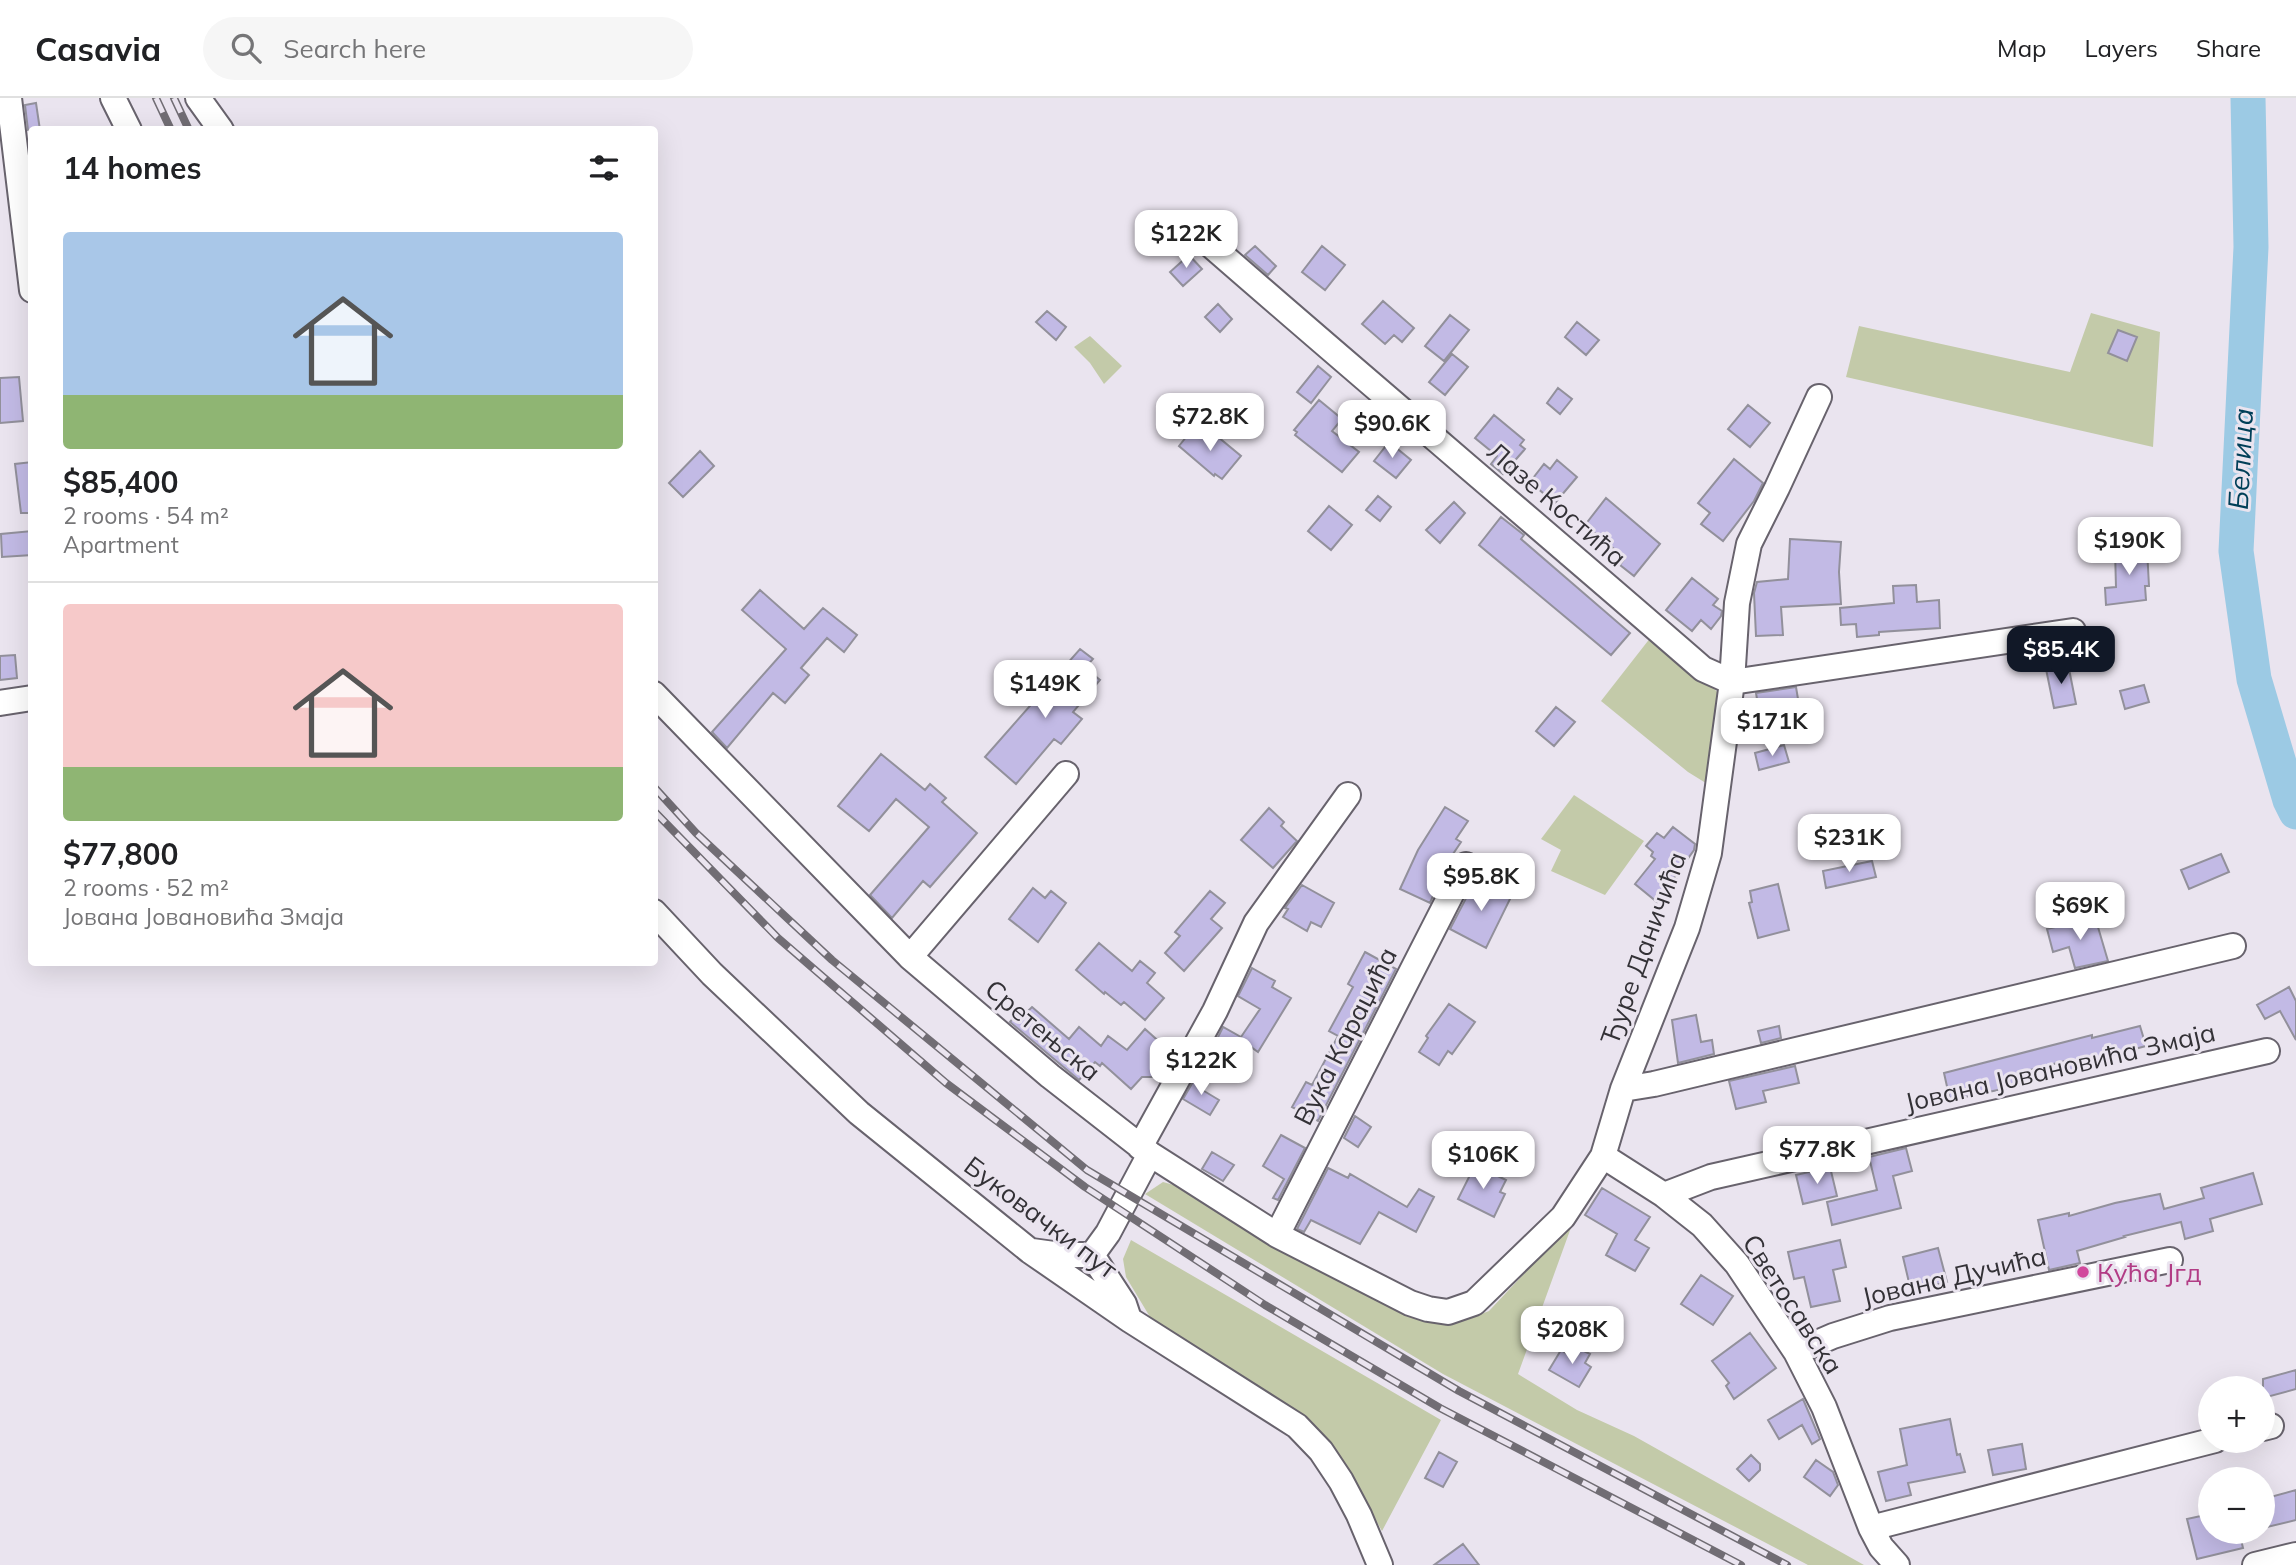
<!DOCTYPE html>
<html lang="en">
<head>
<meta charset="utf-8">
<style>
	:root { --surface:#fff; --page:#f6f6f6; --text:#202124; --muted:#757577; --line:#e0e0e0; --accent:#111827 }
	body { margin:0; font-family:Mulish,sans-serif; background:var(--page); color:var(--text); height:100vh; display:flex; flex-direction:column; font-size:26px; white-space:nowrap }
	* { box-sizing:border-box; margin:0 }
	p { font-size:23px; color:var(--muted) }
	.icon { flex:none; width:38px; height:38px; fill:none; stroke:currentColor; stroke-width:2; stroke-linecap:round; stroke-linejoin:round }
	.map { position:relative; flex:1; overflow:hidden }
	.drawer { position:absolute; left:28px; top:28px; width:630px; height:840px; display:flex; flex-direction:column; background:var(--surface); border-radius:7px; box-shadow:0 7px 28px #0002 }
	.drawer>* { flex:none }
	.tools { position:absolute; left:2198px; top:1278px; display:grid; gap:14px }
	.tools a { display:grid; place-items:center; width:77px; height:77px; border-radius:50%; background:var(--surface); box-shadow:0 7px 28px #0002; font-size:35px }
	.price { position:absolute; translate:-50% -60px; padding:0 16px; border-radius:14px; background:#fff; color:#222; font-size:23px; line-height:46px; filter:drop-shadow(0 2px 4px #0008) }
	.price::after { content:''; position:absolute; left:50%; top:42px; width:21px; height:16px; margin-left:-10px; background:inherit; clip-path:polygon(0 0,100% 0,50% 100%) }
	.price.selected { background:var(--accent); color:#fff }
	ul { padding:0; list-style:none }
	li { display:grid; align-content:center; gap:14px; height:371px; padding:0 35px }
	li+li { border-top:2px solid var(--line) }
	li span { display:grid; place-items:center; height:217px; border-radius:7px; color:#555 }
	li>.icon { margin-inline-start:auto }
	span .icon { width:126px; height:126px; fill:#fffc; stroke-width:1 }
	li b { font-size:30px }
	h2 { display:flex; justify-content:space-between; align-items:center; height:84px; padding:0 35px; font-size:30px }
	header { display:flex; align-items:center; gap:42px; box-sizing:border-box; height:98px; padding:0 35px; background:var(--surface); border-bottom:2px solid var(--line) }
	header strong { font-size:33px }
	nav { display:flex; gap:38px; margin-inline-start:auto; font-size:24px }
	.search { width:490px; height:63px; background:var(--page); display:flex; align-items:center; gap:18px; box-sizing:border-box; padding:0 24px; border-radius:38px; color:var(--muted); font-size:26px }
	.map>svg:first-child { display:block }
</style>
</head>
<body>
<header>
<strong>Casavia</strong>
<div class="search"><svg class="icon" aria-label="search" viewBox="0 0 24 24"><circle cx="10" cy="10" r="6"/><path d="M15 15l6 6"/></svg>Search here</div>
<nav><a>Map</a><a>Layers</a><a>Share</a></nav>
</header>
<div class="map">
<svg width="2296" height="1467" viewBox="0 0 2296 1467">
	<rect width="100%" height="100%" fill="#eae4ef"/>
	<path fill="#c3caa9" d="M2091 215 2160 234 2153 349 1846 279 1859 228 2070 274Z
		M1090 238 1122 268 1104 286 1090 265 1074 249Z
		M1651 539 1708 584 1719 596 1709 687 1688 674 1601 603Z
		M1574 697 1644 743 1605 797 1551 773 1561 752 1541 741Z
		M1163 1084 1181 1089 1440 1224 1466 1222 1489 1213 1573 1124 1518 1276 1577 1312 1634 1338 1864 1467H1808L1443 1276 1145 1096Z
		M1131 1142 1441 1322 1382 1433 1341 1360 1313 1329 1150 1219 1126 1179 1123 1161Z"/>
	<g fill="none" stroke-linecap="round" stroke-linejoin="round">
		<path stroke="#9ccae4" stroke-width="35" d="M2248 0 2251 149 2236 453 2254 581 2290 702 2296 714"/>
	</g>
	<path fill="#c2bae5" stroke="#92909b" stroke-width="2" d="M36 5 40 32H28L25 7Z
		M1255 148 1276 168 1268 177 1245 157Z
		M1322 148 1345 167 1325 192 1302 174Z
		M1189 157 1202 171 1183 188 1170 174Z
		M1383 203 1414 230 1402 244 1394 237 1385 246 1362 226Z
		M1218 206 1232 221 1220 234 1205 219Z
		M1047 213 1066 229 1056 242 1036 224Z
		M1450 217 1469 232 1444 263 1425 248Z
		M1577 224 1599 242 1586 257 1565 239Z
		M2118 232 2137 239 2127 263 2108 255Z
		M1452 256 1468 269 1445 297 1429 284Z
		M1318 268 1331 279 1311 305 1297 294Z
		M19 279 23 323 0 325V280Z
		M1558 290 1572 301 1560 316 1547 305Z
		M1319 302 1342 321 1332 333 1359 354 1342 374 1295 337 1297 334 1294 332Z
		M1748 307 1770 325 1750 349 1728 331Z
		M1494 317 1524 342 1520 347 1525 351 1503 376 1491 366 1497 358 1475 340Z
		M1195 328 1214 344 1218 339 1241 358 1222 381 1215 376 1214 378 1179 348Z
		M1389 344 1411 362 1396 380 1374 363Z
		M700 353 714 368 683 399 669 385Z
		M1734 361 1763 385 1754 403 1723 443 1701 426 1710 415 1698 405Z
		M1557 362 1577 379 1555 405 1530 384 1544 366 1550 371Z
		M32 364V415H21L15 366Z
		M1378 398 1391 409 1380 423 1366 412Z
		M1606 400 1660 446 1634 478 1620 467 1625 460 1585 427Z
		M1454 404 1465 415 1440 445 1426 432Z
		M1329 408 1352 427 1331 452 1308 433Z
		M1501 419 1524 437 1521 441 1630 535 1611 557 1479 447Z
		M32 433V457L2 459 1 436Z
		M1790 441 1841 444 1839 474 1841 506 1781 509 1783 537 1756 538 1754 495 1757 484 1788 481Z
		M2147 451 2149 488H2145L2146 502 2106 507 2105 490 2116 489 2115 452Z
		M1692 480 1718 501 1713 507 1722 513 1721 518 1711 531 1701 522 1692 533 1666 512Z
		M1916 487 1917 504 1939 502 1940 530 1879 534V537L1857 539 1856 526 1841 527 1840 510 1894 505 1893 488Z
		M760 492 804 531 823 510 857 537 844 554 827 540 801 570 809 577 785 605 773 595 727 650 712 634 786 551 742 512Z
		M1080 551 1093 561 1085 570 1100 582 1073 614 1082 621 1061 646 1054 641 1016 686 985 659Z
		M15 557 17 580 0 582V558Z
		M2068 566 2076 606 2054 610 2046 571Z
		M2144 587 2149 604 2125 611 2120 593Z
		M1796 589 1800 613 1760 619 1756 595Z
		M1556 609 1575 624 1554 648 1536 633Z
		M1784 647 1789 664 1759 672 1755 655Z
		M881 656 925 692 930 686 946 700 942 704 977 735 930 789 923 783 892 820 870 797 929 729 896 701 869 733 838 708Z
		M1445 709 1468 723 1456 741 1461 744 1447 765 1430 805 1400 791 1418 752Z
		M1269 710 1284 724 1281 728 1297 743 1273 770 1241 742Z
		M1673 729 1695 746 1694 752 1674 780 1676 781 1657 804 1635 786 1655 761 1651 758 1653 754 1646 748 1657 735 1664 740Z
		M2221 756 2229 774 2189 791 2181 772Z
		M1872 763 1876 779 1826 790 1823 773Z
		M1476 781 1511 799 1486 850 1450 831Z
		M1778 786 1789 832 1758 840 1749 805 1752 804 1750 793Z
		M1302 787 1334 805 1321 829 1311 824 1307 833 1283 819 1288 811 1285 810Z
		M1033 790 1045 800 1051 793 1066 805 1038 844 1009 821Z
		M1210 793 1225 805 1211 821 1222 830 1184 873 1165 855 1180 838 1175 834Z
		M2095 819 2108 863 2075 870 2069 849 2053 854 2047 831Z
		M1099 845 1132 873 1140 863 1155 875 1147 885 1164 900 1145 922 1124 904 1121 907 1105 894 1104 896 1076 872Z
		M1365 854 1396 871 1318 1023 1292 1009 1306 984 1312 987 1338 938 1329 933 1353 889 1348 886Z
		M1252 870 1275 883 1272 889 1291 900 1258 954 1251 949 1231 976 1219 970 1226 958 1223 955 1226 951 1215 945 1223 929 1241 939 1260 911 1238 898Z
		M2289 889 2296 903V942L2280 913 2265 921 2257 907Z
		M1449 906 1475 924 1452 956 1448 953 1439 967 1419 954 1428 940 1426 938Z
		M1032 909 1069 941 1079 929 1101 948 1108 938 1127 952 1145 931 1174 957 1166 971 1164 969 1157 979H1142L1131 991 1102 965 1100 968 1095 964 1079 982 1010 924 1022 910 1027 914Z
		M1696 917 1701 944 1712 942 1714 956 1678 965 1672 922Z
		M1779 928 1781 940 1761 945 1758 933Z
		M2140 928 2146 948 2097 961 2099 968 2068 976 2065 963 2019 975 2022 987 1950 1002 1944 975 2092 937V940Z
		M1795 968 1799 985 1763 993 1766 1004 1736 1011 1729 983Z
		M1197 977 1204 981 1199 990 1219 1002 1210 1017 1183 1001Z
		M1355 1018 1371 1029 1358 1049 1344 1040Z
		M1281 1037 1305 1050 1278 1102 1273 1100 1284 1081 1263 1068Z
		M1906 1050 1912 1073 1893 1078 1901 1110 1832 1127 1827 1104 1877 1092 1869 1059Z
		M1212 1054 1234 1067 1223 1083 1202 1071Z
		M1475 1067 1506 1082 1500 1094 1505 1096 1494 1119 1458 1101Z
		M1830 1069 1837 1098 1803 1106 1796 1077Z
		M1328 1070 1348 1080 1350 1076 1407 1109 1419 1091 1434 1099 1416 1134 1379 1114 1360 1146 1311 1122 1304 1134 1297 1131Z
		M2253 1075 2262 1106 2210 1121 2213 1133 2185 1141 2181 1124 2124 1138 2125 1139 2077 1153 2080 1165 2049 1172 2038 1122 2069 1115V1118L2115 1105 2160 1096 2164 1111 2204 1100 2201 1090Z
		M1602 1090 1650 1119 1635 1142 1649 1150 1635 1173 1606 1157 1617 1136 1585 1117Z
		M1840 1142 1846 1169 1833 1172 1840 1203 1811 1209 1804 1179 1794 1181 1788 1154Z
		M1938 1150 1947 1184 1911 1193 1903 1159Z
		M1701 1177 1733 1198 1713 1227 1681 1206Z
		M1750 1235 1776 1270 1734 1301 1726 1288 1729 1285 1712 1263Z
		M1576 1249 1590 1256 1585 1265 1591 1269 1579 1289 1549 1272 1561 1252 1571 1258Z
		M2296 1272V1291L2263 1300V1281Z
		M1803 1301 1820 1341 1812 1346 1802 1327 1779 1341 1768 1322Z
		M1950 1321 1957 1357 1960 1356 1965 1374 1908 1385 1911 1397 1886 1403 1878 1374 1907 1367 1900 1331Z
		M2022 1346 2026 1371 1993 1377 1988 1352Z
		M1439 1354 1457 1364 1443 1389 1425 1380Z
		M1751 1357 1760 1366V1372L1749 1383 1737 1371Z
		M1816 1362 1833 1374 1838 1387 1830 1398 1804 1379Z
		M2296 1392V1422L2263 1430V1401Z
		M2210 1416V1433H2239L2243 1450 2197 1461 2187 1421Z
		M1463 1446 1479 1467H1434Z"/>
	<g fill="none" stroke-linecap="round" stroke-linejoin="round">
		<g stroke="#68636d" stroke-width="28">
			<path id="minor" d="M9 0 32 192
				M113 0 129 32
				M198 0 221 32
				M1190 129C1360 278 1533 423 1703 571L1732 584 2073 533
				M654 596 910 859 1050 978 1150 1056 1277 1137 1410 1205 1428 1211 1448 1214 1474 1205 1563 1119 1603 1058 1623 991 1687 830 1709 755 1732 584 1737 505 1749 446 1777 390 1819 299
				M0 605 32 600
				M654 814 712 876 859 1015 1030 1153 1130 1222 1297 1328 1321 1353 1341 1383 1359 1417 1380 1467
				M910 859 1066 676
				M1623 991 1654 986 2233 848
				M1140 1049 1215 913 1256 825 1348 697
				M1603 1058 1664 1097 1702 1127 1737 1166 1796 1254 1824 1309 1871 1430 1881 1449 1897 1467
				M1664 1097 1711 1079 2267 953
				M1277 1137 1466 767
				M1032 1153 1061 1157H1092L1124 1206 1128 1218
				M1092 1157 1108 1135 1150 1056
				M1796 1254 1833 1238 1890 1220 2170 1162
				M2263 1330 2271 1328
				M1871 1430 2215 1342
				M2255 1467 2296 1457"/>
		</g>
		<use href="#minor" stroke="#fff" stroke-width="24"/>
		<g stroke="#716d74" stroke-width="8">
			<path id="rail" d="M156 0 171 32
				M174 0 189 32
				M654 689 696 735 832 862 1087 1072 1459 1293 1787 1467
				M654 713 778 840 946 985 1085 1089 1265 1207 1440 1310 1741 1467"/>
		</g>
		<use href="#rail" stroke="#eae4ef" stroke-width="5" stroke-dasharray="16" stroke-linecap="butt"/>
	</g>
	<circle fill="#d1479c" stroke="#eae4ef" stroke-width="2.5" cx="2083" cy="1174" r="7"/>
	<g text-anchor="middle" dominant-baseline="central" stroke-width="6" stroke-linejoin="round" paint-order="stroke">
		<g font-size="26" fill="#333136" stroke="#eae4ef">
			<text transform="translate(1557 406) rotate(41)">Лазе Костића</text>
			<text transform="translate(1643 850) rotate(-70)">Ђуре Даничића</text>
			<text transform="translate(1043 932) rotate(40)">Сретењска</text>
			<text transform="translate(1345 938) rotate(-63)">Вука Караџића</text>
			<text transform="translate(2060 969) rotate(-13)">Јована Јовановића Змаја</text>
			<text transform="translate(1041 1119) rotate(37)">Буковачки пут</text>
			<text transform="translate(1954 1178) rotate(-13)">Јована Дучића</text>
			<text transform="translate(1793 1206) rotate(57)">Светосавска</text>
		</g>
		<g font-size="26" fill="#b23c85" stroke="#eae4ef" text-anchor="start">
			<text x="2097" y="1174">Кућа Јгд</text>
		</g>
		<g font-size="28" font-style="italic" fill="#003f58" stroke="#eae4ef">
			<text transform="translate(2240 361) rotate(-87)">Белица</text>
		</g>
	</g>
</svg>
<div class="tools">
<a>+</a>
<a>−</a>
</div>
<b class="price" style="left:1186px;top:172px">$122K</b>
<b class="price" style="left:1210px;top:355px">$72.8K</b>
<b class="price" style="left:1392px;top:362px">$90.6K</b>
<b class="price" style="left:2129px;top:479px">$190K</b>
<b class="price selected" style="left:2061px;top:588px">$85.4K</b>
<b class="price" style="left:1045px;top:622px">$149K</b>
<b class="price" style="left:1772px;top:660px">$171K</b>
<b class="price" style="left:1849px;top:776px">$231K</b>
<b class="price" style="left:1481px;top:815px">$95.8K</b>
<b class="price" style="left:2080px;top:844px">$69K</b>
<b class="price" style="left:1201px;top:999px">$122K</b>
<b class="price" style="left:1817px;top:1088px">$77.8K</b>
<b class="price" style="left:1483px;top:1093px">$106K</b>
<b class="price" style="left:1572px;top:1268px">$208K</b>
<section class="drawer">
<h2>14 homes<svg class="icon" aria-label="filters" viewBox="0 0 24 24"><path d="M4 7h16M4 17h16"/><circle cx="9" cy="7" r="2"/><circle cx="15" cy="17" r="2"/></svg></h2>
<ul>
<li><span style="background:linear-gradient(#a9c7e8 75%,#8fb573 0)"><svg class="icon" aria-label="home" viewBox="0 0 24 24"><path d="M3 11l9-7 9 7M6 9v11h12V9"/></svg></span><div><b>$85,400</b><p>2 rooms · 54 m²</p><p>Apartment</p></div></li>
<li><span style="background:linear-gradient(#f6c9c9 75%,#8fb573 0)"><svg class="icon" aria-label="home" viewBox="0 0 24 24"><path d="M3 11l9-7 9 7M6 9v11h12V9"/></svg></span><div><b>$77,800</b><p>2 rooms · 52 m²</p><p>Јована Јовановића Змаја</p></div></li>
</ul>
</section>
</div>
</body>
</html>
